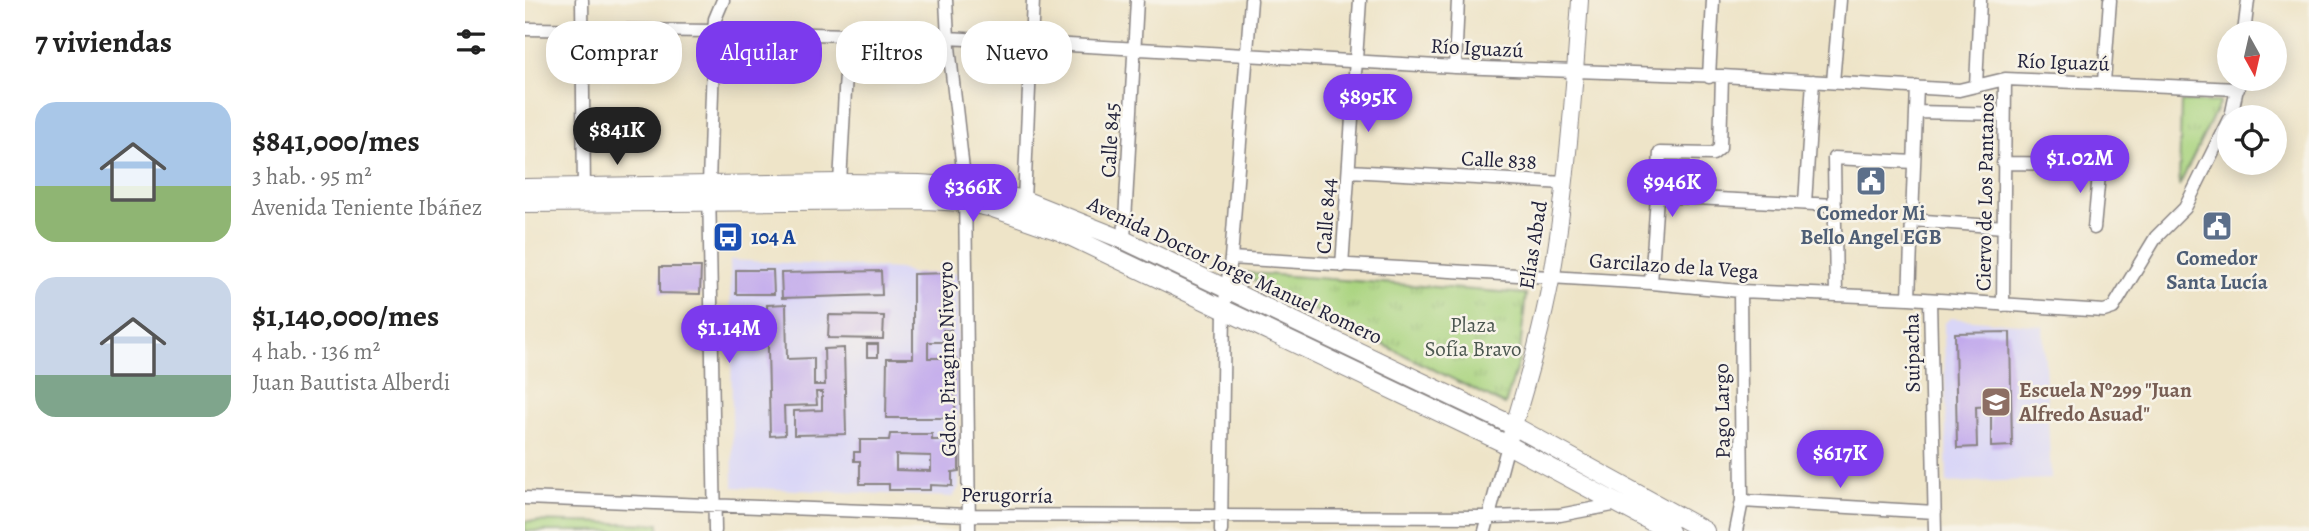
<!DOCTYPE html>
<html lang="es">
<head>
<meta charset="utf-8">
<style>
	:root { --surface:#fff; --page:#f6f6f6; --text:#222; --muted:#767676; --accent:#7c3aed }
	body { margin:0; font-family:Alegreya,serif; background:var(--page); color:var(--text); height:100vh; display:flex; flex-direction:column; font-size:26px; white-space:nowrap }
	* { box-sizing:border-box; margin:0 }
	p { font-size:23px; color:var(--muted) }
	.icon { flex:none; width:38px; height:38px; fill:none; stroke:currentColor; stroke-width:2; stroke-linecap:round; stroke-linejoin:round }
	.map { position:relative; flex:1; overflow:hidden }
	.drawer { display:flex; flex-direction:column; background:var(--surface); width:525px }
	.drawer>* { flex:none }
	.top-card { position:absolute; left:21px; top:21px; width:665px; height:63px; display:flex; gap:14px }
	.needle { width:46px; rotate:172deg }
	.controls { position:absolute; left:1692px; top:21px; display:grid; gap:14px }
	.controls a { display:grid; place-items:center; width:70px; height:70px; border-radius:50%; background:var(--surface); box-shadow:0 4px 18px #0003; font-size:35px }
	.price { position:absolute; translate:-50% -60px; padding:0 16px; border-radius:24px; background:var(--accent); color:#fff; font-size:23px; line-height:46px; filter:drop-shadow(0 2px 4px #0008) }
	.price::after { content:''; position:absolute; left:50%; top:42px; width:21px; height:16px; margin-left:-10px; background:inherit; clip-path:polygon(0 0,100% 0,50% 100%) }
	.price.on { background:#222; color:#fff }
	ul { padding:0; list-style:none }
	li { display:flex; align-items:center; gap:21px; height:175px; padding:0 35px }
	li span { display:grid; place-items:center; flex:none; width:196px; height:140px; border-radius:21px; color:#555 }
	li>.icon { margin-inline-start:auto }
	span .icon { width:84px; height:84px; fill:#fffc; stroke-width:1 }
	li b { font-size:30px }
	h2 { display:flex; justify-content:space-between; align-items:center; height:84px; padding:0 35px; font-size:30px }
	.pill { padding:0 24px; border-radius:28px; background:var(--surface); box-shadow:0 4px 18px #0003; font-size:24px; line-height:63px }
	.pill.on { background:var(--accent); color:#fff }
	main { display:flex; flex:1; min-height:0 }
	.map>svg:first-child { display:block }
</style>
</head>
<body>
<main>
<section class="drawer">
<h2>7 viviendas<svg class="icon" aria-label="filters" viewBox="0 0 24 24"><path d="M4 7h16M4 17h16"/><circle cx="9" cy="7" r="2"/><circle cx="15" cy="17" r="2"/></svg></h2>
<ul>
<li><span style="background:linear-gradient(#a9c7e8 60%,#8fb573 0)"><svg class="icon" aria-label="home" viewBox="0 0 24 24"><path d="M3 11l9-7 9 7M6 9v11h12V9"/></svg></span><div><b>$841,000/mes</b><p>3 hab. · 95 m²</p><p>Avenida Teniente Ibáñez</p></div></li>
<li><span style="background:linear-gradient(#c9d6e8 70%,#7fa58c 0)"><svg class="icon" aria-label="home" viewBox="0 0 24 24"><path d="M3 11l9-7 9 7M6 9v11h12V9"/></svg></span><div><b>$1,140,000/mes</b><p>4 hab. · 136 m²</p><p>Juan Bautista Alberdi</p></div></li>
</ul>
</section>
<div class="map">
<svg width="1784" height="531" viewBox="0 0 1784 531">
	<defs>
		<pattern id="grass-tufts" width="24" height="20" patternUnits="userSpaceOnUse" patternTransform="scale(1.75)"><rect width="24" height="20" fill="#aad480"/><path d="M3 7l-1-3M5 7V3M7 7l1-3M15 17l-1-3M17 17v-4M19 17l1-3" fill="none" stroke="#92b670"/></pattern>
	</defs>
	<rect width="100%" height="100%" fill="#f7f3e8"/>
	<filter id="ink" filterUnits="userSpaceOnUse"><feTurbulence type="fractalNoise" baseFrequency=".0143" numOctaves="2"/><feDisplacementMap in="SourceGraphic" scale="14" xChannelSelector="R" yChannelSelector="G"/><feConvolveMatrix kernelMatrix="1 2 1 2 8 2 1 2 1" color-interpolation-filters="sRGB"/></filter>
	<filter id="wash" filterUnits="userSpaceOnUse"><feTurbulence type="fractalNoise" baseFrequency=".00686" numOctaves="4" result="noise"/><feDisplacementMap in="SourceGraphic" scale="28" xChannelSelector="R" yChannelSelector="G"/><feGaussianBlur stdDeviation="1.57" result="paint"/><feColorMatrix in="noise" values="0 0 0 0 0 0 0 0 0 0 0 0 0 0 0 0 0 1.4 0 .05"/><feComposite in="paint" operator="in"/></filter>
	<g filter="url(#wash)">
		<rect width="100%" height="100%" fill="#eee4c8"/>
		<path fill="#d9d6f7" d="M205 260 374 269 388 274 433 273 434 487 428 497 208 487Z
			M1425 318 1518 326 1526 479 1422 483 1419 324Z"/>
		<path fill="url(#grass-tufts)" stroke="#667b5e" stroke-width="2" d="M1656 102H1695L1654 186Z
			M712 272 1001 294 994 360 980 405Z"/>
		<path fill="#aad480" stroke="#667b5e" stroke-width="2" d="M0 521 134 524V531H0Z"/>
		<g id="blocks">
			<path fill="#c2aaec" fill-rule="evenodd" d="M487 52 503 53 502 75H487Z
				M135 267H176L175 294 135 293Z
				M211 270H248L249 294H211Z
				M356 271 357 295 257 298 256 273Z
				M426 273V330H418V342H403V358H431L430 418H361L362 358H388V274Z
				M261 304 262 359 289 358V385H300L299 349 319 348 321 434 269 435V411L297 410V392H291L292 405 259 406 260 435 245 436 242 305Z
				M304 315 359 316 358 339 303 338Z
				M1485 332 1487 446 1466 447V406L1451 407 1452 447 1432 448 1430 333Z
				M342 344H353V357H342Z
				M365 434H407V440H428V454H434V471L427 472V486L405 485V490H364V484H335V461H329V452H335V440H364ZM371 455 406 456V471L371 470Z"/>
		</g>
	</g>
	<g filter="url(#ink)">
		<use href="#blocks" fill-opacity="0" stroke="#888382" stroke-width="2"/>
		<g fill="none" stroke-linecap="round" stroke-linejoin="round">
			<g stroke="#888382" stroke-width="15">
				<path id="minor" d="M57 0 59 192
					M421 0 423 38 440 187 444 531
					M0 29 189 31 423 38 930 67 1197 76 1434 90 1480 79 1713 89
					M1719 33 1723 0
					M930 67 933 0
					M1184 77 1188 0
					M1308 82 1315 0
					M1579 82 1585 0
					M1451 86 1455 0
					M1391 112 1479 114
					M1706 117 1714 79
					M1478 163 1575 164 1569 228
					M824 171 1039 183
					M315 183 323 36
					M1132 196 1310 205
					M499 200 508 0
					M1280 203 1288 81
					M1387 220 1479 227
					M599 240 612 0
					M706 258 1126 283 1215 291 1384 298 1579 311 1588 308 1631 237 1660 208 1704 119
					M817 266 835 0
					M1126 283 1135 153 1188 154 1195 148 1197 76
					M1311 295 1309 158 1389 162
					M1384 298 1392 87
					M1405 300 1410 531
					M1478 305 1480 79
					M0 498 443 515 963 517 1035 515 1093 504
					M1217 501 1410 512
					M190 531 184 184 189 31 190 19 198 0
					M696 531 699 308 706 258 726 0
					M960 531 983 445
					M1211 531 1217 501 1215 291"/>
			</g>
			<g stroke="#888382" stroke-width="18">
				<path id="tertiary" d="M986 435C1002 383 1017 329 1027 275 1042 185 1049 92 1055 0"/>
			</g>
			<g stroke="#888382" stroke-width="20">
				<path id="secondary" d="M0 188 315 183 394 184 440 187 499 200 599 240 989 426 1180 531
					M0 203 400 200 439 202 468 208 534 231 983 445 1144 531"/>
			</g>
			<use href="#minor" stroke="#fff" stroke-width="12"/>
			<use href="#tertiary" stroke="#fff" stroke-width="16"/>
			<use href="#secondary" stroke="#fff" stroke-width="18"/>
		</g>
	</g>
	<defs>
		<g id="civic-square" transform="scale(1.575)"><rect x="-9" y="-9" width="18" height="18" rx="4" fill="#5c6f8a" stroke="#f7f3e8"/><path d="M-.6-6.5H3V-4.5H.6V-3L4-1V1h2V6H-6V1h2V-1L-.6-3ZM-1.2 2.5V6h2.4V2.5Z" fill="#fff"/></g>
		<g id="bus-square" transform="scale(1.575)"><rect x="-9" y="-9" width="18" height="18" rx="4" fill="#1a4fb4" stroke="#f7f3e8"/><path d="M-5-6H5V4H4V6H2V4H-2V6H-4V4H-5ZM-3.5-4V0h7V-4ZM-3.5 1.2v1.5H-2V1.2ZM2 1.2v1.5H3.5V1.2Z" fill="#fff"/></g>
		<g id="school-square" transform="scale(1.575)"><rect x="-9" y="-9" width="18" height="18" rx="4" fill="#8d6e63" stroke="#f7f3e8"/><path d="M0-5L7-2L0 1L-7-2ZM-4 1L0 2.5L4 1V4Q0 6-4 4Z" fill="#fff"/></g>
	</defs>
	<g fill-rule="evenodd">
		<use href="#civic-square" x="1346" y="181"/>
		<use href="#civic-square" x="1692" y="226"/>
		<use href="#bus-square" x="203" y="237"/>
		<use href="#school-square" x="1471" y="402"/>
	</g>
	<g text-anchor="middle" dominant-baseline="central" stroke-width="5" stroke-linejoin="round" paint-order="stroke">
		<g font-size="21" fill="#22223b" stroke="#f7f3e8">
			<text transform="translate(952 48) rotate(3)">Río Iguazú</text>
			<text transform="translate(1538 62) rotate(2)">Río Iguazú</text>
			<text transform="translate(585 140) rotate(-87)">Calle 845</text>
			<text transform="translate(974 160) rotate(3)">Calle 838</text>
			<text transform="translate(1460 192) rotate(-89)">Ciervo de Los Pantanos</text>
			<text transform="translate(801 216) rotate(-86)">Calle 844</text>
			<text transform="translate(1008 245) rotate(-81)">Elías Abad</text>
			<text transform="translate(1149 266) rotate(4)">Garcilazo de la Vega</text>
			<text transform="translate(710 270) rotate(25)">Avenida Doctor Jorge Manuel Romero</text>
			<text transform="translate(1387 353) rotate(-91)">Suipacha</text>
			<text transform="translate(422 359) rotate(-91)">Gdor. Piragine Niveyro</text>
			<text transform="translate(1197 411) rotate(-91)">Pago Largo</text>
			<text transform="translate(482 495) rotate(1)">Perugorría</text>
		</g>
		<g font-size="21" font-weight="bold" fill="#4e5e75" stroke="#f7f3e8">
			<text x="1346" y="213">Comedor Mi<tspan x="1346" dy="24">Bello Angel EGB</tspan></text>
			<text x="1692" y="258">Comedor<tspan x="1692" dy="24">Santa Lucía</tspan></text>
		</g>
		<g font-size="21" font-weight="bold" fill="#164399" stroke="#f7f3e8" text-anchor="start">
			<text x="226" y="237">104 A</text>
		</g>
		<g font-size="21" fill="#4b5750" stroke="#f7f3e8">
			<text x="948" y="325">Plaza<tspan x="948" dy="24">Sofía Bravo</tspan></text>
		</g>
		<g font-size="21" font-weight="bold" fill="#785e54" stroke="#f7f3e8" text-anchor="start">
			<text x="1494" y="390">Escuela Nº299 "Juan<tspan x="1494" dy="24">Alfredo Asuad"</tspan></text>
		</g>
	</g>
</svg>
<div class="controls">
<a><svg class="needle" viewBox="-14 -14 28 28"><path d="M0-13l5 13h-10z" fill="#e53935"/><path d="M0 13l5-13h-10z" fill="#767676"/></svg></a>
<a><svg class="icon" aria-label="locate" viewBox="0 0 24 24"><circle cx="12" cy="12" r="6"/><path d="M12 2v4M12 18v4M2 12h4M18 12h4"/></svg></a>
</div>
<b class="price" style="left:843px;top:134px">$895K</b>
<b class="price on" style="left:92px;top:167px">$841K</b>
<b class="price" style="left:1555px;top:195px">$1.02M</b>
<b class="price" style="left:1147px;top:219px">$946K</b>
<b class="price" style="left:448px;top:224px">$366K</b>
<b class="price" style="left:204px;top:365px">$1.14M</b>
<b class="price" style="left:1315px;top:490px">$617K</b>
<div class="top-card">
<a class="pill">Comprar</a>
<a class="pill on">Alquilar</a>
<a class="pill">Filtros</a>
<a class="pill">Nuevo</a>
</div>
</div>
</main>
</body>
</html>
